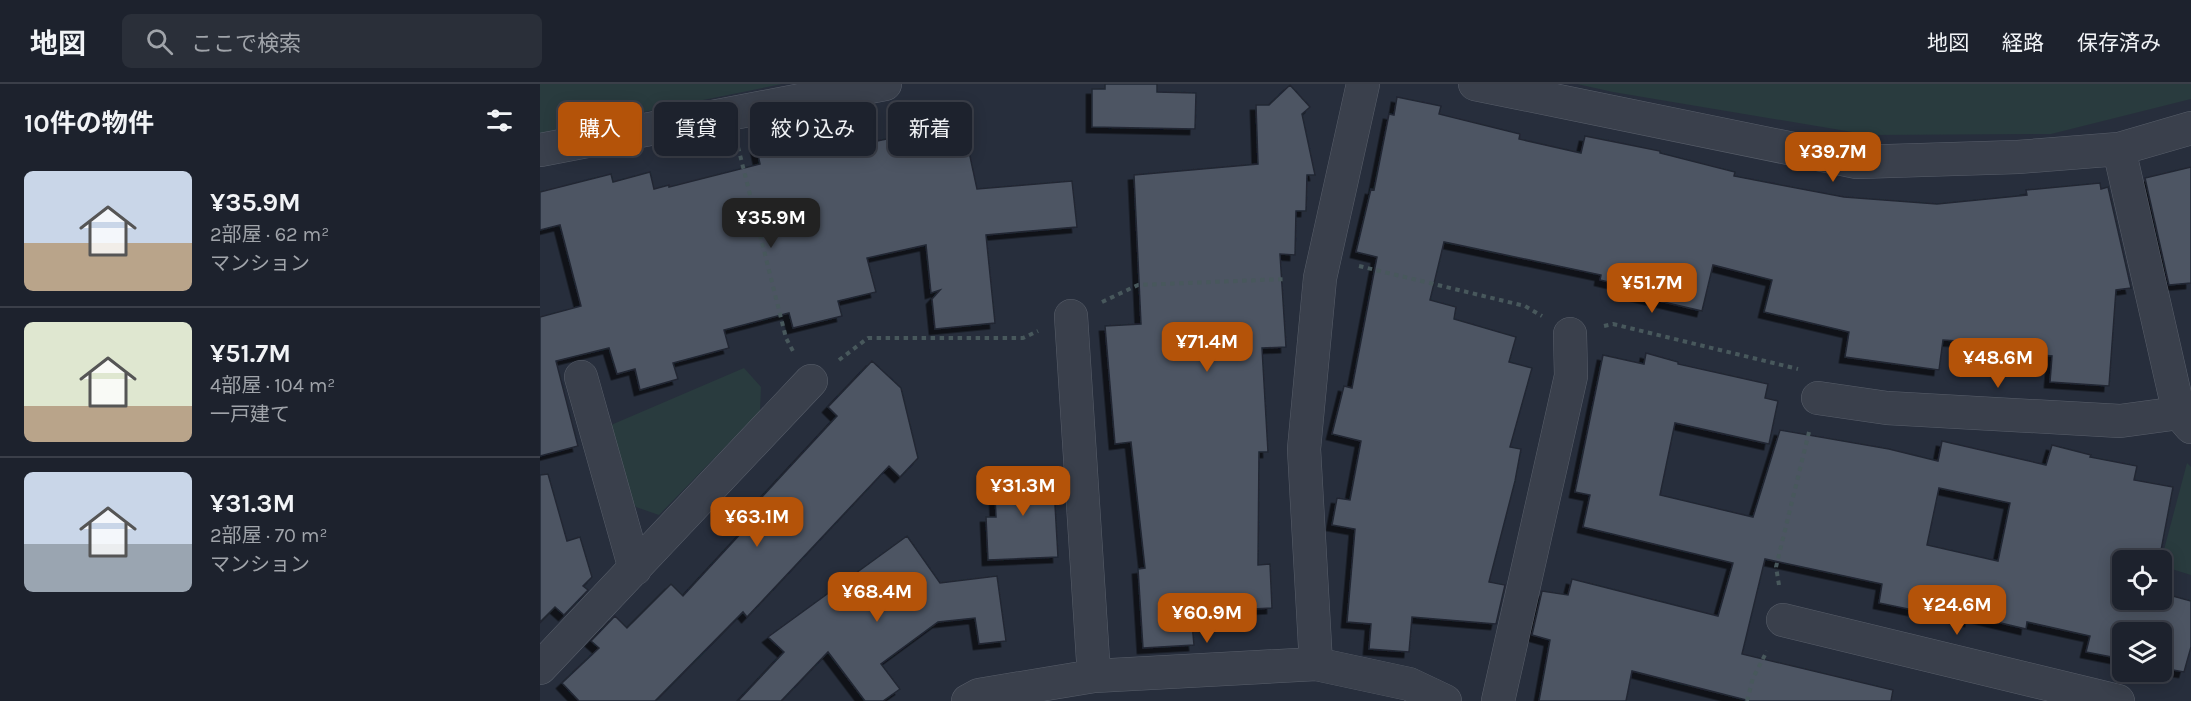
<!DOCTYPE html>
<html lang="ja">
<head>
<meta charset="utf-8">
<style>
	:root { --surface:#1d222d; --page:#2a2f39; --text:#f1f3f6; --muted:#a0a4aa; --line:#3b3f49; --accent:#b45309 }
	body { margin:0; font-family:Karla,"Noto Sans JP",sans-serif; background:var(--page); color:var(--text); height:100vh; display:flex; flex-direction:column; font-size:22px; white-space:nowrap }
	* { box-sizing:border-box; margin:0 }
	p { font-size:20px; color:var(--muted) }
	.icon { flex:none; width:33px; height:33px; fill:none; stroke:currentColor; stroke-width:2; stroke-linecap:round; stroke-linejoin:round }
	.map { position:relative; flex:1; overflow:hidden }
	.drawer { display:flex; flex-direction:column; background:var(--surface); width:540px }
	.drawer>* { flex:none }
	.guide { position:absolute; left:18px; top:18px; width:570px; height:54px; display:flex; gap:12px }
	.fabs { position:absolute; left:1572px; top:466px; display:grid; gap:12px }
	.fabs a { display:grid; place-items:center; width:60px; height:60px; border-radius:9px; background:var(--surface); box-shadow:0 3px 15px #0003,0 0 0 2px var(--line); font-size:30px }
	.price { position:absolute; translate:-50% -51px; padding:0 14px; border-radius:12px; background:var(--accent); color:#fff; font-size:20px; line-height:39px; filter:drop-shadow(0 2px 3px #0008) }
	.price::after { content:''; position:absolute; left:50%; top:36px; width:18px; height:14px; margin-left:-9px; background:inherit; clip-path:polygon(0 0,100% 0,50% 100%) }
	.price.selected { background:#222; color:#fff }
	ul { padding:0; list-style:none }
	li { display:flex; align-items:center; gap:18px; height:150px; padding:0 24px }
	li+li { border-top:2px solid var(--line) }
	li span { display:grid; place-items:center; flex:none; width:168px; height:120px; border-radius:9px; color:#555 }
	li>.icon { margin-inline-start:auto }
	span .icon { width:72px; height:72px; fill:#fffc; stroke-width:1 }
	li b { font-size:26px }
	h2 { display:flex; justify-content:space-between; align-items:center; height:72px; padding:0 24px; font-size:26px }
	.chip { padding:0 21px; border-radius:9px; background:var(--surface); box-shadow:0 3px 15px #0003,0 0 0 2px var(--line); font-size:21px; line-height:54px }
	.chip.selected { background:var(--accent); color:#fff }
	header { display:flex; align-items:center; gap:36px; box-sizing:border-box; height:84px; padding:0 30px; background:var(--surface); border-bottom:2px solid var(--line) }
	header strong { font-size:28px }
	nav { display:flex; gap:33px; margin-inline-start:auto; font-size:21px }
	.search { width:420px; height:54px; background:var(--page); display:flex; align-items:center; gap:15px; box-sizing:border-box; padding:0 21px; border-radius:9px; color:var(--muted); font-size:22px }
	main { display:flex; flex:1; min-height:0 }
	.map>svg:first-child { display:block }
</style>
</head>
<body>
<header>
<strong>地図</strong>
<div class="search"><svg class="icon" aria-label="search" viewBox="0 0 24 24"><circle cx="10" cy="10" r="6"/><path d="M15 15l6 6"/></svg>ここで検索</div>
<nav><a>地図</a><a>経路</a><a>保存済み</a></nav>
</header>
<main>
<section class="drawer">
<h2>10件の物件<svg class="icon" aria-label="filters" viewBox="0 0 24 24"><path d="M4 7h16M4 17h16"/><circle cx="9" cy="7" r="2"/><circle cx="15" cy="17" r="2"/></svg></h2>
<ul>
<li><span style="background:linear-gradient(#c9d6e8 60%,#b9a48a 0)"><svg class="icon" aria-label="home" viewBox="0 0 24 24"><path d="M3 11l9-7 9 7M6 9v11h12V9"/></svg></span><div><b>¥35.9M</b><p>2部屋 · 62 m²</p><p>マンション</p></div></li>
<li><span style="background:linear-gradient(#dfe7d0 70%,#b9a48a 0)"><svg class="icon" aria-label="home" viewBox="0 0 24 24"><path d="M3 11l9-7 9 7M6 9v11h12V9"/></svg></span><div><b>¥51.7M</b><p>4部屋 · 104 m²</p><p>一戸建て</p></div></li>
<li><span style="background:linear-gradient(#c9d6e8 60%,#9aa5b1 0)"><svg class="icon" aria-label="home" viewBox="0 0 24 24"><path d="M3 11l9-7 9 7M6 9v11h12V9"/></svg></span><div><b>¥31.3M</b><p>2部屋 · 70 m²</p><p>マンション</p></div></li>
</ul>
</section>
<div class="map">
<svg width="1651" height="617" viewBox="0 0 1651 617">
	<defs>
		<filter id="shadow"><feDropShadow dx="-5.5" dy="5.5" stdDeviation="0" flood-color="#0009"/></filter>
	</defs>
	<rect width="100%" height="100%" fill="#272e3c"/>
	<path fill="#293b3e" d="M0 0H242L0 49Z
		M1037 0H1651V15L1511 50 1330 51 1073 8Z
		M204 284 221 303 220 327 119 431 96 423 85 403 71 341Z
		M1647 379 1651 383V491L1622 482 1621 477Z"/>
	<path fill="#4d5564" stroke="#212733" stroke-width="1.5" fill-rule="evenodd" filter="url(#shadow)" d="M565 0H617V8L656 9 655 45 552 43V5H565Z
		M750 1 770 23 762 30 775 91H767L766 127H756L755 171 740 170 746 263 722 264 728 368H719L718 481 730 480 732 524 713 525 714 536 652 539 654 561 603 564 598 485 605 484 591 358 575 360 565 242 601 240 594 91 718 80 716 21H729Z
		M857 13 901 22 899 30 980 50 979 55 1041 69 1045 52 1120 67V69L1195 88 1194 92 1304 113 1397 120 1487 111 1486 106 1560 99 1561 105 1568 103 1591 204 1576 206 1569 302 1510 298 1512 272 1465 268 1466 260 1403 256 1399 286 1305 273 1309 248 1224 228 1232 196 1173 181 1162 227 1089 210 1090 203 1060 196 1061 191 904 158 890 216 916 223 914 235 976 253 969 278 992 284 970 363 981 365 975 397 949 498 965 501 956 540 872 533 869 568 829 565 831 540 807 538 815 445 792 441 797 414 810 416 821 357 792 350 804 302 812 304 837 173 816 168 831 105 834 106 849 30 854 31Z
		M422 35 437 105 532 97 537 143 446 151 455 239 395 245 392 215 400 206 391 209 386 161 327 174 336 208 298 217 302 232 253 244 249 229 184 246 189 264 133 279 138 295 100 306 95 285 77 290 69 264 16 277 38 362 0 372V233L41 222 20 141 0 146V108L71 90 73 98 110 88 114 105 129 101V103L220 80 216 62 305 44 309 63 384 47 383 43Z
		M1651 83V199L1629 201 1605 94Z
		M1106 269 1138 278V280L1228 300 1225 314 1238 317 1229 360 1135 339 1120 411 1213 433 1240 346 1349 365 1398 377 1402 357 1506 381 1512 361 1551 371 1550 373 1597 382 1594 396 1633 403 1619 477H1582V516H1622V509L1651 517V563L1644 588 1622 584V549H1582V575L1546 568 1550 552 1487 538 1486 545 1431 532 1430 537 1374 524 1373 526 1339 519 1342 500 1225 475 1202 570 1353 606 1351 617H1210L1092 587 1086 617H999L1010 556 992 551 1002 507 1028 511 1032 495 1178 532 1193 479 1043 443 1050 411 1035 408 1063 271 1104 280ZM1399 404 1470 419 1458 477 1387 461Z
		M332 277 361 304 378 374 360 393 349 382 207 533 203 528 115 617H39L22 599 59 564 51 557 75 532 87 544 131 500 143 512 228 420 221 414 297 332 288 323Z
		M513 386 518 473 448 476 446 433H456L454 389Z
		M8 390 27 457 40 453 52 493 43 502 48 506 24 531 15 523 0 538V391Z
		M367 452 400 499 457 492 466 557 439 560 435 534 398 538 341 580 360 605 343 617H325L288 568 241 617H198L244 568 228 553Z"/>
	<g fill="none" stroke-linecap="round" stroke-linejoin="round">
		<g stroke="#585e6a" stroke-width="34">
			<path id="street" d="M935 0 1317 78 1478 73 1579 65 1651 44
				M1579 65 1639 329 1651 343
				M0 66 345 0
				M531 232 554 592
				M41 293 95 485
				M1278 314 1347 324 1580 337 1639 329
				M1243 536 1578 617
				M776 580 764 365 780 194 823 0
				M0 584 271 297
				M428 617 439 611 554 592 776 580 869 600 905 617
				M958 617 1031 292 1030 250"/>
		</g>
		<path stroke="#48585c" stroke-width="4" stroke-dasharray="4.5 4.5" stroke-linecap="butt" d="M198 63 246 254 254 269
			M819 182 985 222 1002 232
			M562 218 598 201 746 195
			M1064 242 1073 240 1258 285
			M299 276 328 254H483L498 247
			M1239 501 1236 483 1269 348
			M1207 617 1213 594 1227 567"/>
		<use href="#street" stroke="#3a404c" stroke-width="33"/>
	</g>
</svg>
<div class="fabs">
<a><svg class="icon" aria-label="locate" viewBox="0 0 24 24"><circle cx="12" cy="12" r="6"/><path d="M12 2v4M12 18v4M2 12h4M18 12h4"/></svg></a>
<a><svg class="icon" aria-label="layers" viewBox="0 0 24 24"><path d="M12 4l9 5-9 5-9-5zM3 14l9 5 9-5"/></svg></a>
</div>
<b class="price" style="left:1293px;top:99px">¥39.7M</b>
<b class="price selected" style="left:231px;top:165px">¥35.9M</b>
<b class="price" style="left:1112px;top:230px">¥51.7M</b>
<b class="price" style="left:667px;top:289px">¥71.4M</b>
<b class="price" style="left:1458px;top:305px">¥48.6M</b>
<b class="price" style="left:483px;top:433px">¥31.3M</b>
<b class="price" style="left:217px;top:464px">¥63.1M</b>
<b class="price" style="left:337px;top:539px">¥68.4M</b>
<b class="price" style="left:1417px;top:552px">¥24.6M</b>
<b class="price" style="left:667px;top:560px">¥60.9M</b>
<div class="guide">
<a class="chip selected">購入</a>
<a class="chip">賃貸</a>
<a class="chip">絞り込み</a>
<a class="chip">新着</a>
</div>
</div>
</main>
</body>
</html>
